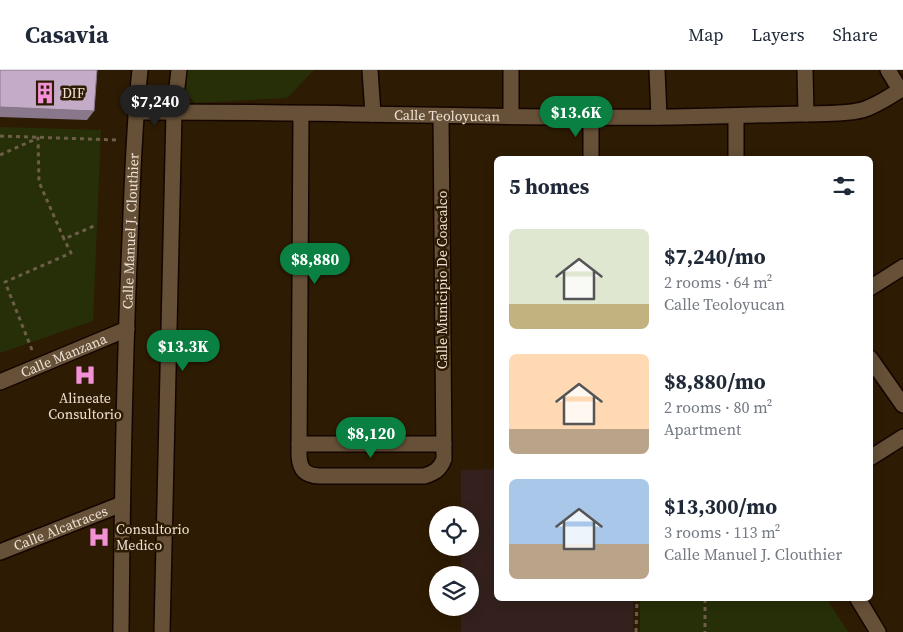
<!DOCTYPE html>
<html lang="en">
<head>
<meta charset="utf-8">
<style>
	:root { --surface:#fff; --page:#f2f2f3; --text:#1f2937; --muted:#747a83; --line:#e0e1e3; --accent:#0b8043 }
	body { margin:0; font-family:"Source Serif 4",serif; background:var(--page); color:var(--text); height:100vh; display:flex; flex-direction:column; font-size:19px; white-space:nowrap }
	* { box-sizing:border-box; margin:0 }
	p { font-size:16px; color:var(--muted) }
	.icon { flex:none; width:28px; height:28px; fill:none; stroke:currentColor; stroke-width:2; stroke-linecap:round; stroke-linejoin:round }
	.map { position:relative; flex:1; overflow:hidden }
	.sheet { position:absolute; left:494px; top:86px; width:379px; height:445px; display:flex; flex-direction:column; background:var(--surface); border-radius:8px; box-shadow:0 2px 12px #0003 }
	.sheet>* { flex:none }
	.fabs { position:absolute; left:429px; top:436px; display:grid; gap:10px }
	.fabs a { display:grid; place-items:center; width:50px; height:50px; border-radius:50%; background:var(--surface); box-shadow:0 2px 12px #0003; font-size:25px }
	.price { position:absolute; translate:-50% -42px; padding:0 11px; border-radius:18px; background:var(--accent); color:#fff; font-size:16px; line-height:32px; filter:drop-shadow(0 1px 2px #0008) }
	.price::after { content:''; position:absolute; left:50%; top:30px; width:15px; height:11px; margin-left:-8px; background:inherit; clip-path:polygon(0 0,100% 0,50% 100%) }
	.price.on { background:#222; color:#fff }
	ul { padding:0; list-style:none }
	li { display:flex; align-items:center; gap:15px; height:125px; padding:0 15px }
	li span { display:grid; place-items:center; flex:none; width:140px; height:100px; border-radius:8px; color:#555 }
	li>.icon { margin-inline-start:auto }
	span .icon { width:60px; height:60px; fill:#fffc; stroke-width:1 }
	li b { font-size:21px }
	h2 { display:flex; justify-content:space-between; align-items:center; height:60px; padding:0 15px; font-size:21px }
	header { display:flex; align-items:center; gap:30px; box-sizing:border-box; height:70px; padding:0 25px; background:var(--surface); border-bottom:1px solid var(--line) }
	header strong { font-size:24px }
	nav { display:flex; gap:28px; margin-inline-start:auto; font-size:18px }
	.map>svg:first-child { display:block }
</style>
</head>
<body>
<header>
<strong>Casavia</strong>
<nav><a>Map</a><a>Layers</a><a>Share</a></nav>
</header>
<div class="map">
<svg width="903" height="562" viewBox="0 0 903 562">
	<rect width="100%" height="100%" fill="#2e1b03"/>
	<path fill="#34211d" d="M496 399V529H633V562H461V538H470V505H461V478H470V445H461V400Z"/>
	<path fill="#262f08" d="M187 0H314L287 28 195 33 184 21Z
		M0 57 101 60 93 251 0 283Z
		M640 529H827L848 562H640Z"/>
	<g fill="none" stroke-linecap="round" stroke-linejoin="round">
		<g stroke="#150500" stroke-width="18">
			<g id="minor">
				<path d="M370 0 373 44"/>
				<path d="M657 0 659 47"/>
				<path d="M805 0 806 44"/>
				<path d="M888 0 900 20"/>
				<path id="s1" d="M135 42C315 41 495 49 675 47 717 46 758 45 800 44 820 43 842 45 862 40 876 36 891 26 903 18"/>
				<path d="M301 44 299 386C300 400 305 405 319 406H424C434 403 440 400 444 389L441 46"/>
				<path d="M511 45V0"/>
				<path d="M736 46V89"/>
				<path d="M591 48V89"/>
				<path d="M870 218 903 197"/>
				<path d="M870 288 903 335"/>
				<path id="s2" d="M0 312 127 259"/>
				<path d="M299 374H444"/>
				<path d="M870 388 903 367"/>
				<path id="s3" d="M0 482 122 434"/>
				<path d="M858 529 878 562"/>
				<path id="s4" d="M121 562C122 439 124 316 129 193 132 129 133 64 140 0"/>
				<path d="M162 562 174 42 179 0"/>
			</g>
		</g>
		<path stroke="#6e5d49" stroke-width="3" stroke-dasharray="4 4" stroke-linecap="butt" d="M0 66 117 70
			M0 85 38 68 39 112 64 169 94 156
			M32 280 5 212 71 183 64 169
			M705 529V562
			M636 562 637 529"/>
		<use href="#minor" stroke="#665037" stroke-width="15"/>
	</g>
	<path fill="#89788c" d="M0 37 94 41 87 50 0 47Z"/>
	<path fill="#c4abc8" stroke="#89788c" d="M0 0H97L94 41 0 37Z"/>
	<defs>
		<g id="building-bare" transform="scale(1.725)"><path d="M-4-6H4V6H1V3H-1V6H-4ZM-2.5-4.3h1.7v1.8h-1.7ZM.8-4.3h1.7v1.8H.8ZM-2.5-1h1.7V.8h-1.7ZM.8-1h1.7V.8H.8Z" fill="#f391d6" stroke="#2e1b03" stroke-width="2.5" paint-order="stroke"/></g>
		<g id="hospital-bare" transform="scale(1.725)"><path d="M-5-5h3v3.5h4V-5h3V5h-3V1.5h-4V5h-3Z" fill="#f391d6" stroke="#2e1b03" stroke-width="2.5" paint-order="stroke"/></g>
	</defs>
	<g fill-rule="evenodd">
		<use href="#building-bare" x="45" y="23"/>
		<use href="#hospital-bare" x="85" y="305"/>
		<use href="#hospital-bare" x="99" y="467"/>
	</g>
	<g text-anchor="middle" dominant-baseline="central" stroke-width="5" stroke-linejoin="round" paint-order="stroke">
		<g font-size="14" fill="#eee0d2" stroke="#2e1b03" text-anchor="start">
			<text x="62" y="23">DIF</text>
			<text x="85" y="328" text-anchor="middle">Alineate<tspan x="85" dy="16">Consultorio</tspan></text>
			<text x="116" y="459">Consultorio<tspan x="116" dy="16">Medico</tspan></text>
		</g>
		<g font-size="14" fill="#eee0d2" stroke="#2e1b03">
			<text stroke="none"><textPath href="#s1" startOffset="312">Calle Teoloyucan</textPath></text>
			<text stroke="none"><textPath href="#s4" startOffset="401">Calle Manuel J. Clouthier</textPath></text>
			<text transform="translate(442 210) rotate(-90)">Calle Municipio De Coacalco</text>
			<text stroke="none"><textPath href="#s2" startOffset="69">Calle Manzana</textPath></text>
			<text stroke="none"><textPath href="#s3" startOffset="65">Calle Alcatraces</textPath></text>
		</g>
	</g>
</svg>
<div class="fabs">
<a><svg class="icon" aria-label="locate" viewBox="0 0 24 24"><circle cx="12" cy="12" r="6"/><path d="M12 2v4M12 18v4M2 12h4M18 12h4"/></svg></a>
<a><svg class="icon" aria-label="layers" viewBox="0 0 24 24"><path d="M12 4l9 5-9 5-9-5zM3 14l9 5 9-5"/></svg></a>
</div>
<b class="price on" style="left:155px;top:57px">$7,240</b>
<b class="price" style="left:576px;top:68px">$13.6K</b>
<b class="price" style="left:315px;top:215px">$8,880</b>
<b class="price" style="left:183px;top:302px">$13.3K</b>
<b class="price" style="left:371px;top:389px">$8,120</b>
<section class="sheet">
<h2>5 homes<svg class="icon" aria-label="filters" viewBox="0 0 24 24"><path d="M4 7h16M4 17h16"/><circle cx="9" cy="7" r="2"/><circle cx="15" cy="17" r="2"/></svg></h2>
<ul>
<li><span style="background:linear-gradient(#dfe7d0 75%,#c2b280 0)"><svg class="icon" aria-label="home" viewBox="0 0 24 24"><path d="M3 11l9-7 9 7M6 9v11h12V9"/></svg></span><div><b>$7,240/mo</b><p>2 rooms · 64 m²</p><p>Calle Teoloyucan</p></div></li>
<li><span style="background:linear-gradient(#ffd9b3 75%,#b9a48a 0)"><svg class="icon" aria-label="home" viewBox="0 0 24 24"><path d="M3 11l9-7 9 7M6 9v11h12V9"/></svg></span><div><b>$8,880/mo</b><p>2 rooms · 80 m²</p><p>Apartment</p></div></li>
<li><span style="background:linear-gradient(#a9c7e8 65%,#b9a48a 0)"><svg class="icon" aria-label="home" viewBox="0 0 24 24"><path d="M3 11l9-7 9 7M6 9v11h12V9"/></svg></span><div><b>$13,300/mo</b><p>3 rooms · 113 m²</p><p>Calle Manuel J. Clouthier</p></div></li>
</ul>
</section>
</div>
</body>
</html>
